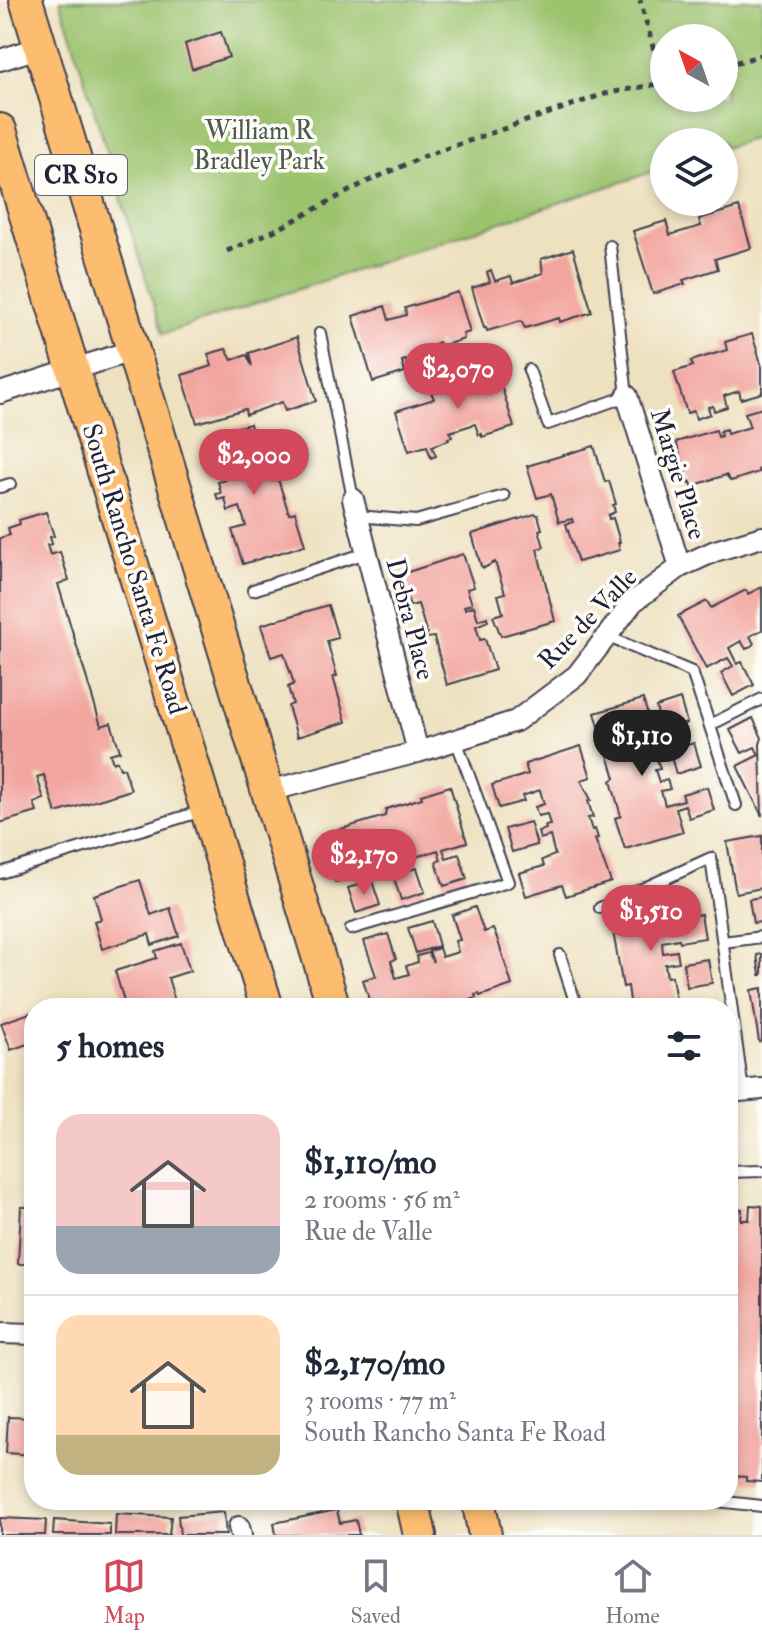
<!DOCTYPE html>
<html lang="en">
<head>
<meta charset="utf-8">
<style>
	:root { --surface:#fff; --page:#f2f2f3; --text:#1f2937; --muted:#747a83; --line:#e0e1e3; --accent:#d1495b }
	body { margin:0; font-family:"IM FELL Double Pica",serif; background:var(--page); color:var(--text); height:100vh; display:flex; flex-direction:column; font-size:30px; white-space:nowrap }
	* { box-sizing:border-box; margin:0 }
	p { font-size:26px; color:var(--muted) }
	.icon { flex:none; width:44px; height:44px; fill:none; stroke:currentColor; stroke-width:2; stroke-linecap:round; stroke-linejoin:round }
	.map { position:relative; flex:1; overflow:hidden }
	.drawer { position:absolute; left:24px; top:998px; width:714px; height:512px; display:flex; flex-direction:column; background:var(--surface); border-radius:32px; box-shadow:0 4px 12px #0003 }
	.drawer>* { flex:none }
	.needle { width:52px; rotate:320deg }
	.fabs { position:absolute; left:650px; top:24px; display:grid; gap:16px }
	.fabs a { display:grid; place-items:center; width:88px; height:88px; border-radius:50%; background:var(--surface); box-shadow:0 4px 12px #0003; font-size:40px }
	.price { position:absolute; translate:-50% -68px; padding:0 18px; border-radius:28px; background:var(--accent); color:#fff; font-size:26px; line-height:52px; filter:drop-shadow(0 2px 4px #0008) }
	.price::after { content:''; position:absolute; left:50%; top:48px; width:24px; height:18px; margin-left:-12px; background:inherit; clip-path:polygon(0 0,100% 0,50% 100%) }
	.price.selected { background:#222; color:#fff }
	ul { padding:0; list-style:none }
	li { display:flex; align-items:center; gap:24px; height:200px; padding:0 32px }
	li+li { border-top:2px solid var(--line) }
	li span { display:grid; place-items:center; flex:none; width:224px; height:160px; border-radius:24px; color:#555 }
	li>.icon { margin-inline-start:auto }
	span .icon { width:96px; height:96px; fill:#fffc; stroke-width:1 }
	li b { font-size:34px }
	h2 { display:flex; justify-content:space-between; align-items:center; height:96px; padding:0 32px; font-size:34px }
	.tab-bar { display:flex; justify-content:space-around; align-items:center; height:112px; border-top:2px solid var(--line); background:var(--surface); font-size:22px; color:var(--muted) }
	.tab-bar a { display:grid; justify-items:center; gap:4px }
	.tab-bar .selected { color:var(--accent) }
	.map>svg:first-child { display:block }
</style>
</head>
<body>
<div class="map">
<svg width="762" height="1535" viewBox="0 0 762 1535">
	<rect width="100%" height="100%" fill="#fdfcf7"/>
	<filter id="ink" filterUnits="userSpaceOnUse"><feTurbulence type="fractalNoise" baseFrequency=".0125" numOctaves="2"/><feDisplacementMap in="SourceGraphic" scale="16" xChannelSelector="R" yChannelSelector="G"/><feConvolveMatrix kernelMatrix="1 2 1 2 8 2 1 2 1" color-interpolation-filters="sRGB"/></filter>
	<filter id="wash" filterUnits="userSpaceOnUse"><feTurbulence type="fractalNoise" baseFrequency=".006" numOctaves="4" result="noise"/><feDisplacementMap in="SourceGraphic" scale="32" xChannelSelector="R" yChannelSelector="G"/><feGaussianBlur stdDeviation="1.8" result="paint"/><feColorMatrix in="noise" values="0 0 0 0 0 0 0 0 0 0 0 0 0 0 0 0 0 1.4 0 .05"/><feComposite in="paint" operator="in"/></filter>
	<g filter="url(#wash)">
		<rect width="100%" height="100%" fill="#eee1c0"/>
		<path fill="#9cc36e" stroke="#5f7254" stroke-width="2" fill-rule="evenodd" d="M60 0H762V136L724 148V142H664V168L163 334ZM664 38H724V98H664Z"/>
		<g id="blocks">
			<path fill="#f2a49e" d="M221 32 229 57 192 69 185 44Z
				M739 207 751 248 715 259 718 269 683 280 685 284 653 294 633 231 666 221 670 235 701 226 699 219Z
				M573 249 592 312 560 322 559 318 525 328 521 321 487 331 486 328H484L472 288 490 282 487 272 491 270 495 281 511 276 513 283 543 273 541 259Z
				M458 292 470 332 463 334 464 339 441 346 439 342 435 344 437 350 429 352 430 356 407 364 406 360 402 361 405 372 373 382 353 316 385 306 389 320 406 315 405 308Z
				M752 334 762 367V393L741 399 739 391 724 396 727 407 714 411 713 406 708 407 710 414 696 419 694 411 687 413 674 372 693 366 691 361 727 350 725 342Z
				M297 337 316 401 285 411 282 402 246 415 245 409 197 423 182 375 212 366 208 354 226 349 232 360 247 355 252 366 249 353Z
				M494 362 514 427 482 437V434L479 435 475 424 450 432 452 437 448 438 449 440 432 446 436 456 431 458 427 446 409 451 396 411 434 399 431 392 465 381 463 374Z
				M762 408V468L758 470 759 472 731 481 726 475 692 486 691 482 689 483 676 442 716 430 718 437 721 436 720 431 726 429 727 434 750 427 745 413Z
				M250 424 253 434 257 432 272 481 278 479 289 514 295 512 305 545 243 564 232 530 246 526 240 507 228 511 225 498 218 500 216 494 221 493 218 482 226 480 225 476 219 478 210 447 228 441 225 431Z
				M594 446 605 482 609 481 616 504 613 505 615 512 608 515 609 519 613 518 620 542 618 543 620 550 578 562 566 524 573 522 572 519 559 522 551 494 537 498 527 466Z
				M46 512 54 536 50 537 52 544 47 545 50 555 60 552 69 580 58 584 101 726 111 723 120 751 110 754 113 763 117 761 120 769 124 768 131 790 56 813 44 775 37 777 44 799 34 803 37 812 0 823V538L10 535 8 528 20 524 19 520Z
				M535 514 538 515 542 529 539 530 544 547 537 549 555 621 501 636 493 616 503 613 498 595 505 593 495 562 484 568 481 566 472 534Z
				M463 554 474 587 467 589 472 604 464 606 465 609 474 606 478 620 487 617 488 621 476 626 480 640 485 639 495 670 447 685 434 637 426 638 425 635 427 634 418 604 410 606 399 575Z
				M762 587V630L750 636 754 644 746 649 741 641 729 648 737 664 742 662 754 685 733 696 721 673 733 666 728 658 706 669 678 616 707 601 711 608 746 590 748 594Z
				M328 605 338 638 327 641 337 676 333 677 346 722 297 737 288 706 293 704 288 687 294 684 284 653 271 657 261 625Z
				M643 699 652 728 648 730 658 756H656L660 769 655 770 659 782 667 780 670 789 661 791 665 805 684 800 682 794 707 787 714 810 689 818 685 805 676 808 683 832 625 849 615 818 621 816 611 781 615 778 595 713Z
				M680 699 687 723 662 730 656 707Z
				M753 718 762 738 760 744 762 816 737 766 759 755 755 747 742 753 730 730Z
				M694 743 701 766 676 774 669 750Z
				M581 746 591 777 581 780 591 800 588 801 593 817 588 818 592 830 595 829 598 838 595 839 611 882 566 896 562 885 526 896 519 873 544 866 542 860 555 855 550 836 540 839 538 832 546 829 545 826 550 825 547 814 538 816 535 807 544 804 540 790 522 796 524 801 499 808 492 785 528 774 525 764Z
				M450 786 467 842 443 849 446 858 459 854 467 879 444 886 436 862 441 860 438 850 373 870 372 867 364 870 365 873 335 882 321 835 385 816 386 809 422 798 421 795Z
				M530 822 537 845 512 852 505 829Z
				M762 836V888L736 893 727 842Z
				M417 868 425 892 401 900 393 875Z
				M140 880 151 915 170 908 179 936 152 945 149 934 102 949 94 921 101 919 94 895Z
				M372 881 380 905 356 913 348 888Z
				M762 897V922L753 923 749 899Z
				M475 907 484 932 493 929 497 938 512 985 480 996 479 994 475 995 476 998 451 1007 450 1003 445 1004 447 1008H372L363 980 376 976 364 941 388 934 396 959 391 961 396 978 409 974 406 966 418 962 417 956 428 953 433 962 429 951 439 948 442 957 458 952 455 941 460 940 452 915Z
				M677 908 678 918 701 914 705 938 680 942 679 939 662 942 663 953 677 951 679 962 665 964 667 977 672 976 677 1008H631L628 986 623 987 610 915Z
				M432 921 439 946 416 953 408 928Z
				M181 943 190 971 168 978 177 1008H126L115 971 157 958 155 951Z
				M762 954V975H760L757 955Z
				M708 959 712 983 687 987 683 963Z
				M762 988V1041L759 1042 751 990Z
				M30 1013 34 1023V1052L30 1043 11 1050 1 1023Z
				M31 1195H34V1264H18L21 1207H30Z
				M750 1205 762 1206V1482L746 1481V1477L735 1476 736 1465H728V1208L742 1209 741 1220H749Z
				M8 1417 34 1418V1455L6 1453Z
				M337 1510 340 1523 356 1520 359 1535H276L274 1523Z
				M224 1512 226 1535H180L178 1516Z
				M116 1514 171 1517 169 1535H115Z
				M0 1518 46 1520 45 1535H0Z
				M54 1520 110 1524V1535H53Z"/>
		</g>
	</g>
	<g filter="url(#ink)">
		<use href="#blocks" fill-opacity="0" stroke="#413f4f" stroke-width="2"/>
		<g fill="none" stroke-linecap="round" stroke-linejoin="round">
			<g stroke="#413f4f" stroke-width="14">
				<path id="service" d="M320 333 353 499
					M529 370 548 424 627 396 610 246
					M0 487 10 484
					M357 516 416 521 504 496
					M253 590 366 553
					M606 636 692 672 736 805
					M710 725 762 699
					M0 873 202 811
					M600 908 711 858 743 1091
					M351 929 508 882 456 740
					M723 942 762 937
					M560 955 577 1008
					M728 1172 762 1171
					M707 1500 762 1506"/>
			</g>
			<g stroke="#413f4f" stroke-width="24">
				<path id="minor" d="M0 60 41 47
					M0 393 134 350
					M627 396 680 567
					M353 499 418 752
					M269 791 418 752 516 721 577 675 633 602 680 567 715 551 762 537
					M728 1092 762 1089
					M0 1333 34 1334
					M239 1527 241 1535"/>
			</g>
			<g stroke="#413f4f" stroke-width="36">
				<path id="primary" d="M26 0 334 1008
					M0 130 267 1008
					M412 1500 420 1535
					M478 1500 485 1535"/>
			</g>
			<path stroke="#413f4f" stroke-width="5" stroke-dasharray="6 6" stroke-linecap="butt" d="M724 66 762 55
				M227 251 280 228 364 183 425 156 604 94 663 83 640 0"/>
			<use href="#service" stroke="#fff" stroke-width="10"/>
			<use href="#minor" stroke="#fff" stroke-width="20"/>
			<use href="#primary" stroke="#fcbd6f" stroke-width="32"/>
		</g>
	</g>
	<g text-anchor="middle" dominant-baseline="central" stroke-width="7" stroke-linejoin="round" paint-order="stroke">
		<rect fill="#fdfcf7" stroke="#646373" stroke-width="2" x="35" y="155" width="92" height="40" rx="6"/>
		<g font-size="24" font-weight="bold" fill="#22223b">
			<text x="81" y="175">CR S10</text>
		</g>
		<g font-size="26" fill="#4d5a4d" stroke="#fdfcf7">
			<text x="259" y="131">William R<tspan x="259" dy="30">Bradley Park</tspan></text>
		</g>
		<g font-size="26" fill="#22223b" stroke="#fdfcf7">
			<text transform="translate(678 474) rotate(73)">Margie Place</text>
			<text transform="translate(134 569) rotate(73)">South Rancho Santa Fe Road</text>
			<text transform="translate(410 619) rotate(75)">Debra Place</text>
			<text transform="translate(588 619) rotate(-46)">Rue de Valle</text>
		</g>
	</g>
</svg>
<div class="fabs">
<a><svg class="needle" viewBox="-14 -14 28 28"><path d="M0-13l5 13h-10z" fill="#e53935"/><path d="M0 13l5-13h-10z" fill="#747a83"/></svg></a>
<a><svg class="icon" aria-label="layers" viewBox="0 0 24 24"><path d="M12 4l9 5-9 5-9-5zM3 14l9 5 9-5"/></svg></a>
</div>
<b class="price" style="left:458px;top:411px">$2,070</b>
<b class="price" style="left:254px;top:497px">$2,000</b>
<b class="price selected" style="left:642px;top:778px">$1,110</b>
<b class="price" style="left:364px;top:897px">$2,170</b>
<b class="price" style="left:651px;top:953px">$1,510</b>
<section class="drawer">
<h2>5 homes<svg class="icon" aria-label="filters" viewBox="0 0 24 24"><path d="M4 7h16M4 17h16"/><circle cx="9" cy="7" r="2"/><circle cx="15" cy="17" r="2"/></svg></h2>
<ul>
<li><span style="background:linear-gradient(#f6c9c9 70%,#9aa5b1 0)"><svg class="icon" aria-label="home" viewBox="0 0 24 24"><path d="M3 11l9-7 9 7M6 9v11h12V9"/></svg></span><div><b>$1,110/mo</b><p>2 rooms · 56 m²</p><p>Rue de Valle</p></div></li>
<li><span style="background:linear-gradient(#ffd9b3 75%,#c2b280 0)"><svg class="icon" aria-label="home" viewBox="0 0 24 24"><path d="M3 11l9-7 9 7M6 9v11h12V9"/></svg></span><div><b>$2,170/mo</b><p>3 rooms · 77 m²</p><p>South Rancho Santa Fe Road</p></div></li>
</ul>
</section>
</div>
<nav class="tab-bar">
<a class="selected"><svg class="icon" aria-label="map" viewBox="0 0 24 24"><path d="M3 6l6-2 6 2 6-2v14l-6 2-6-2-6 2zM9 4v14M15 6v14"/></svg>Map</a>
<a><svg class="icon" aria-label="saved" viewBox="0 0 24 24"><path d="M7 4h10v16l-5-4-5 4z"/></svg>Saved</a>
<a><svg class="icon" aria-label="home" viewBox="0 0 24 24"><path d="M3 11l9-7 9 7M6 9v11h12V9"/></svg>Home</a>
</nav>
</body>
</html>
